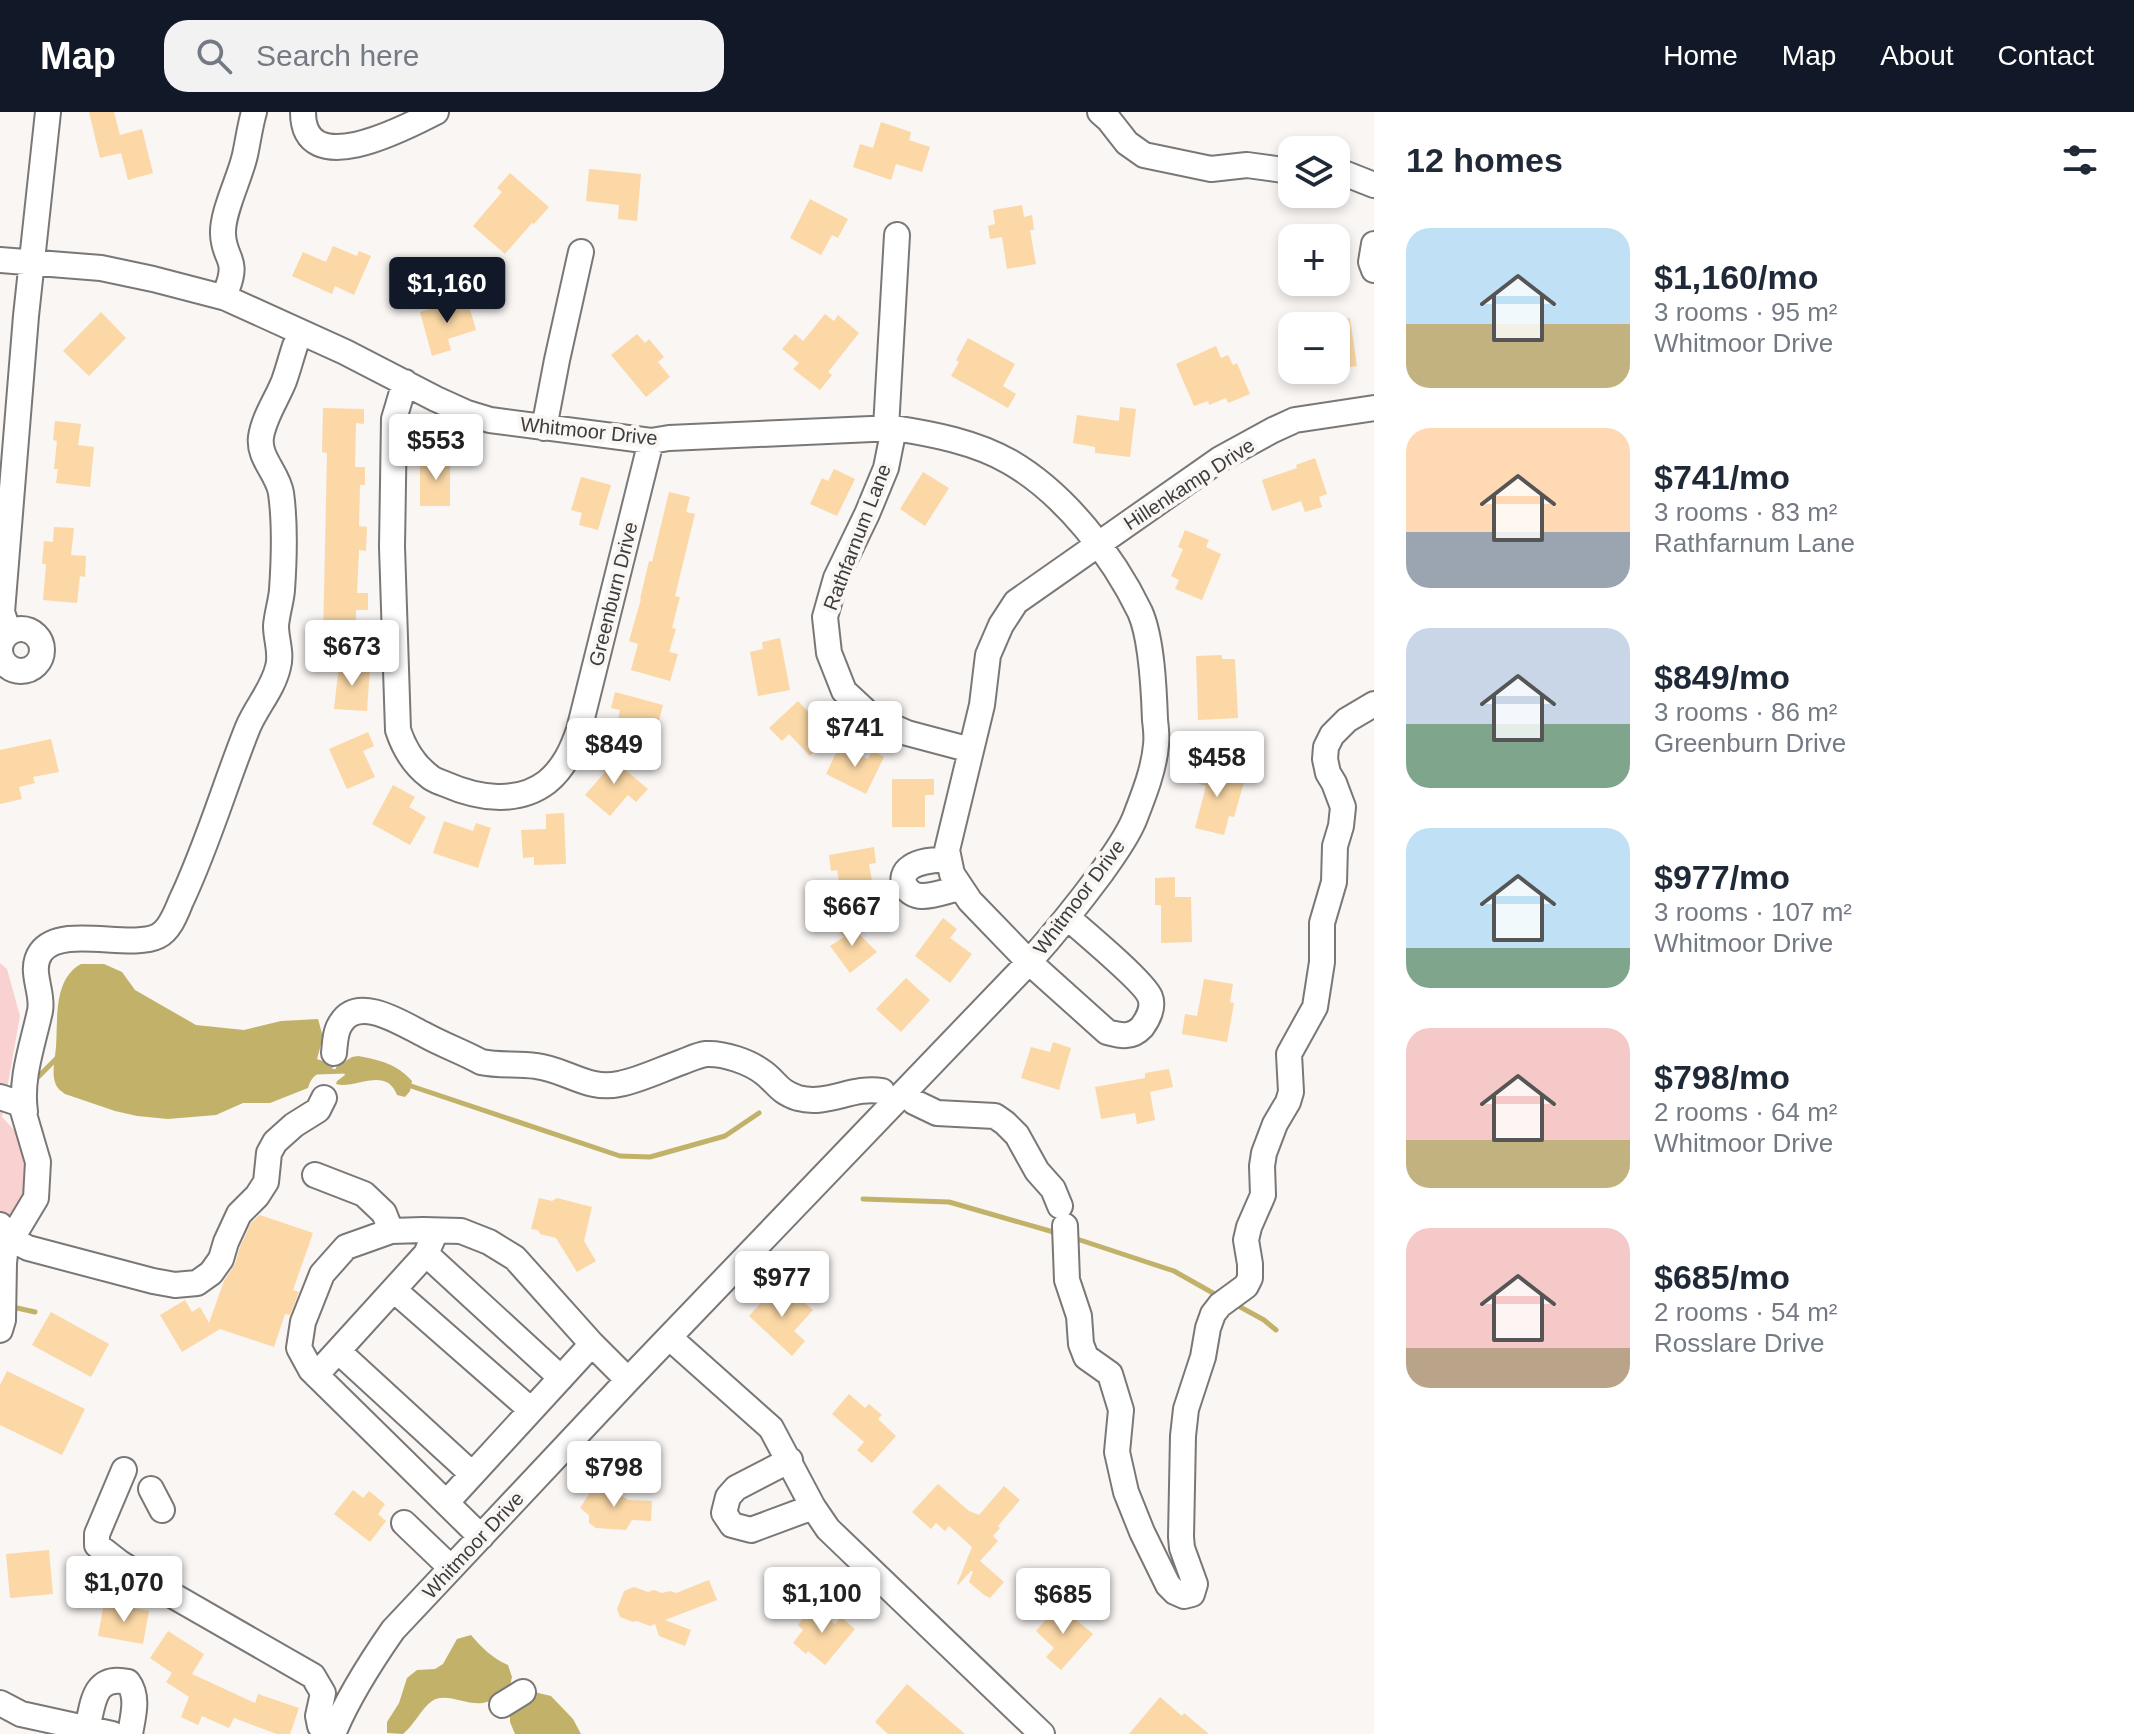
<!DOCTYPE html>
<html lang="en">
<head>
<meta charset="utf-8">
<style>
	:root { --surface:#fff; --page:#f2f2f3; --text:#1f2937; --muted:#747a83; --accent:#111827 }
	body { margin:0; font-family:Helvetica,sans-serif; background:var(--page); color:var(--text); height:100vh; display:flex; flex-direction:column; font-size:30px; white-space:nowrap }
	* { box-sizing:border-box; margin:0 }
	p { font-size:26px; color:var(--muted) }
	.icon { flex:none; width:44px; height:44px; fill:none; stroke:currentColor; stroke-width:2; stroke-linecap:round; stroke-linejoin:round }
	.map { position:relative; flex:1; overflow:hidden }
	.sheet { display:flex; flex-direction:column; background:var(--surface); width:760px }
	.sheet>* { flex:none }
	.fabs { position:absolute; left:1278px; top:24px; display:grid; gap:16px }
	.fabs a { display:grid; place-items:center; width:72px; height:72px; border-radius:16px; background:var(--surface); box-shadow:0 4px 12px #0003; font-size:40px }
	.price { position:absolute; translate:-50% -68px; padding:0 18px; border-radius:8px; background:#fff; color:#222; font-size:26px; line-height:52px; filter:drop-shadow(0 2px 4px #0008) }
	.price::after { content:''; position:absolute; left:50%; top:48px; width:24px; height:18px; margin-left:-12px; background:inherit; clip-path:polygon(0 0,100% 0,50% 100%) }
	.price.active { background:var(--accent); color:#fff }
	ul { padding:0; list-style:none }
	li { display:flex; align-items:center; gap:24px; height:200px; padding:0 32px }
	li span { display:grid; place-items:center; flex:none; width:224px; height:160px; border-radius:24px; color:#555 }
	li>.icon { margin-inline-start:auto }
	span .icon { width:96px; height:96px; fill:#fffc; stroke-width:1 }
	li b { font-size:34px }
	h2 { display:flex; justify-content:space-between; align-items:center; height:96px; padding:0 32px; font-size:34px }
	header { display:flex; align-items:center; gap:48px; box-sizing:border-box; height:112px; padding:0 40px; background:var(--accent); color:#fff }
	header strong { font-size:38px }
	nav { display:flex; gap:44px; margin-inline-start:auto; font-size:28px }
	.search { width:560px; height:72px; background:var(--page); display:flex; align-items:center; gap:20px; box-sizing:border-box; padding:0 28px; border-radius:24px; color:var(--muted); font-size:30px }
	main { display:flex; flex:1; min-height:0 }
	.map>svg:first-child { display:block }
</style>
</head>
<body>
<header>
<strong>Map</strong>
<div class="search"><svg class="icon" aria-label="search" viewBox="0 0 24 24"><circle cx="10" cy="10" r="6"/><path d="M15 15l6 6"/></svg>Search here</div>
<nav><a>Home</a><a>Map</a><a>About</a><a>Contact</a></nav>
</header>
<main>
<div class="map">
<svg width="1374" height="1622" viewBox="0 0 1374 1622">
	<rect width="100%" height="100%" fill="#f9f6f4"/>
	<path fill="#f9d1d0" d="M0 851 7 857 20 904 2 1005 16 1020 32 1054V1085L0 1153Z"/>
	<path fill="#c2b269" d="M81 852H104L122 860 135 878 196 913 244 918 281 909 318 907 323 925 317 947 334 953 332 957C320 958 311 964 308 976L270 991H243L216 1003 168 1007 137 1004 115 999 65 982C60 978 59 978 56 973 51 962 55 947 56 935 58 908 53 867 81 852Z
		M358 944C380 948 397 952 412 969L410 979 405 985 397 983C386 953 354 978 336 972L337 969 345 963 344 961 336 958V955L352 945Z
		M471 1523C482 1536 492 1546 508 1553L512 1565 509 1578C502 1582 495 1588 487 1590 469 1596 447 1579 432 1589 421 1597 414 1613 403 1622L387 1621V1610L399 1591 407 1566 417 1558 435 1557 443 1552 457 1527Z
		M530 1579 551 1584 573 1607 581 1622H515L510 1610V1599Z"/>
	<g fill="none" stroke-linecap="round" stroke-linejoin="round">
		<path stroke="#c2b269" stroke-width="5" d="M316 960 346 959
			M34 969 58 945
			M405 972 620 1044 650 1045 725 1024 759 1001
			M863 1087 949 1090 1057 1121
			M1074 1126 1174 1159 1220 1185
			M1233 1191 1264 1208 1276 1218
			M8 1194 35 1200"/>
	</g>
	<path fill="#fbd8a6" d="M89 0H114L120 23 142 17 153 61 128 68 121 41 100 46Z
		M881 10 911 20 909 28 930 35 922 60 896 52 891 68 853 55 860 32 873 36Z
		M589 57 641 62 637 109 618 107 619 93 586 89Z
		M510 61 549 95 534 112 532 111 505 142 473 114 502 80 497 76Z
		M810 87 848 107 838 126 832 123 821 143 790 126Z
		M1022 93 1024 105 1032 103 1034 118H1030L1036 152 1007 157 1002 125 990 127 988 114 995 112 993 98Z
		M333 134 357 144 359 139 371 144 354 183 335 174 332 182 292 164 303 140 326 150Z
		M467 187 476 218 448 227 451 238 432 244 420 200Z
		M101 200 126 226 89 264 63 239Z
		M825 202 834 209 838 203 859 221 828 260 832 263 820 278 793 257 799 251 782 237 795 222 803 229Z
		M1350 206 1357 254 1342 256 1340 244 1336 245V208Z
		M637 222 645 231 649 227 664 245 658 250 670 265 646 285 611 243Z
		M968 226 1015 252 1003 274 1016 282 1008 296 951 264 959 250 956 248Z
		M1216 234 1221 246 1228 243 1233 253 1237 251 1250 282 1228 291 1226 286 1209 293 1208 289 1194 294 1176 252Z
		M1120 295 1136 297 1130 345 1095 341V335L1073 331 1077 303 1119 309Z
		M323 296 364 297V312L356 311 355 355H365V373H360L359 414 367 415 366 439 359 438 357 481H368V498H356V528L323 527 327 341 322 340Z
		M55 309 81 312 78 333 94 335 90 375 56 371 58 357H54L57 329 53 328Z
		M437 343 450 344V394H420V350H436Z
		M1315 346 1327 382 1319 385 1322 395 1305 400 1301 389 1272 399 1262 368 1297 356 1296 353Z
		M834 357 855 367 837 404 810 392 822 366 828 369Z
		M923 360 949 376 925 414 900 397Z
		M581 365 611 373 598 418 579 413 582 401 571 398Z
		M669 380 690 385 686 400 695 402 675 484 680 485 672 516 676 517 669 540 678 542 670 569 631 558 638 532 629 529 641 487H640L649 449 652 450Z
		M54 415 74 416 71 443 86 444 85 465 80 464 77 491 43 488 46 452H42L44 429 53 430Z
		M1185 418 1209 428 1206 435 1221 442 1202 488 1175 477 1179 468 1171 464 1183 437 1178 435Z
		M780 526 790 578 758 584 750 540 763 537 762 530Z
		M1222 543V547H1235L1238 606 1198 608 1196 544Z
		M339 552 370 554 367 599 334 597Z
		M615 580 663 593 656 620 649 618 645 634 614 626 620 598 611 596Z
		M798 589 831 624 810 644 789 622 782 629 769 616Z
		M368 620 374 634 363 639 375 665 347 677 329 637Z
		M51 627 59 660 33 665 35 671 19 675 22 687 0 692V638Z
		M840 633 868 647 872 638 884 645 866 682 826 662Z
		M605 641 648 677 636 690 628 683 610 704 585 683 605 660 595 652Z
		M1194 653 1245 667 1234 705 1229 704 1224 723 1195 716 1206 674 1190 669Z
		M892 667H934V683H925V715H892Z
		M393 673 415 685 409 695 426 705 410 733 372 712Z
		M564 701 566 752 534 753V745L523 746 521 718 546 717V702Z
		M444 709 473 719 476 711 491 716 478 756 433 741Z
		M874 735 876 751 869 752 874 780 842 786 837 758 831 759 829 743Z
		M1175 765V785H1191L1192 830 1161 831V793H1155V766Z
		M943 806 957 817 950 826 972 842 950 871 915 844Z
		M845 808 877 840 850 861 830 834 844 825 836 815Z
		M906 866 930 888 901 920 876 897Z
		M1204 867 1233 872 1230 890 1234 891 1227 930 1182 922 1185 902 1197 904Z
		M1053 930 1071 936 1059 978 1021 966 1031 935 1050 940Z
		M1169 957 1173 975 1150 980 1155 1008 1137 1012 1135 1001 1101 1007 1095 975 1145 966V961Z
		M539 1086 552 1089 557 1086 592 1095 584 1129 596 1149 577 1160 556 1126 540 1122 538 1118 531 1117Z
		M260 1103 313 1121 293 1178 299 1180 290 1203 285 1202 274 1235 220 1217 182 1240 160 1203 185 1188 192 1200 200 1195 209 1211 224 1169 235 1152 240 1135 251 1111Z
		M776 1174 796 1192 800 1187 813 1198 794 1219 805 1229 792 1244 749 1204Z
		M51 1200 109 1232 91 1265 32 1233Z
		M7 1259 85 1297 62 1343 0 1313V1273Z
		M849 1282 865 1296 869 1292 882 1303 878 1307 896 1324 872 1351 857 1338 864 1330 832 1302Z
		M598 1368 628 1388 652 1389 651 1409 632 1408 626 1418 596 1416 589 1411V1403L580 1396Z
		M938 1372 969 1399 979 1403 1004 1374 1020 1388 998 1414 1000 1416 993 1424 998 1429 980 1449 1004 1470 990 1486 984 1483 969 1470 973 1459H971L958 1473 957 1472 972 1435 949 1414 945 1419 936 1411 931 1417 912 1400Z
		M353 1378 363 1386 369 1379 385 1392 378 1402 386 1409 370 1430 334 1402Z
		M49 1438 53 1482 10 1486 6 1442Z
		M709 1468 717 1488 665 1508 691 1518 685 1534 659 1524 655 1512 650 1514 637 1509 633 1510 620 1505 617 1497 624 1479 634 1475 648 1480 654 1478 662 1481 670 1479 676 1481Z
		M104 1491 149 1499 143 1532 98 1524Z
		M1059 1493 1093 1522 1061 1558 1046 1545 1054 1536 1036 1519Z
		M813 1494 835 1512 841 1505 855 1517 825 1553 808 1539 806 1542 793 1531 803 1518 798 1513Z
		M168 1519 204 1542 192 1562 255 1591 258 1582 299 1596 290 1622H277L234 1606 229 1616 202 1604 198 1613 181 1605 189 1585 166 1570 172 1561 150 1546Z
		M907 1572 965 1622H888L875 1610Z
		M1160 1585 1182 1604 1184 1601 1209 1622H1129Z"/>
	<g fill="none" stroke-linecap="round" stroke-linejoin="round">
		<g stroke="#7a7876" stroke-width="28">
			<path id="minor" d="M303 0C303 70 405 16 436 0
				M1100 0 1109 8 1127 31 1144 43 1211 57 1247 53 1283 58 1292 57
				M1336 58 1374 73
				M1374 132 1371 150 1374 158
				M0 148 101 156 153 167 226 186 345 240 436 287 467 301 490 308 651 329 669 326 894 316C933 322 975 330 1010 350 1065 382 1113 444 1140 500 1152 527 1154 579 1155 608 1156 616 1157 625 1156 633 1154 658 1143 685 1134 708 1126 727 1113 744 1102 760 1079 791 1055 821 1029 850L628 1268 393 1518C370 1551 348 1585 333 1622
				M227 177C239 146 224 148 223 122 222 100 240 66 245 43 248 29 250 14 254 0
				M405 270 394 307 392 435 398 618C404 636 413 652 429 664 433 668 440 670 445 672 477 686 517 693 547 670 564 656 572 638 579 618L651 329
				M544 316 557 248 581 140
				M886 316 897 123
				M894 316 886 356 867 402 836 466 825 505 829 541 844 579 873 606 907 621 971 638
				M0 538a21 21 0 1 1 42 0a21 21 0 1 1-42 0Z
				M9 521 2 500 26 204 48 0
				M948 747C937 748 921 748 911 755 895 765 907 785 923 784 935 784 949 778 961 776
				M1068 806C1083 819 1145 871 1150 885 1154 895 1148 907 1142 915 1132 926 1121 924 1107 920L1029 850 970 789 952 762 947 738 982 593 988 543 1001 513 1016 490 1220 347 1273 318 1295 308 1374 296
				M334 941C335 932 335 919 341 911 359 882 404 913 425 923 443 933 463 940 481 950 499 954 518 951 536 954 565 957 588 979 619 972 640 968 662 957 682 950 690 947 698 943 706 942 724 941 750 950 764 961 777 971 779 980 798 986 828 994 852 974 882 979
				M0 985 21 992 38 1050 36 1086 18 1116 7 1123 4 1151 3 1208 0 1218
				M914 990 937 1001 995 1004 1005 1011 1017 1023 1037 1059 1053 1077 1060 1094
				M25 1000C20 966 33 932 40 899 44 880 28 858 41 840 62 812 130 838 158 824 170 818 176 801 181 789 208 732 225 672 248 615 257 594 273 577 278 555 282 541 276 528 276 514 277 501 281 490 282 478 284 449 285 410 281 381 278 361 258 346 261 325 264 305 277 287 284 269 288 258 291 246 295 234
				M315 1063 364 1082 384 1101 391 1119
				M0 1113 13 1128 28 1136 153 1169 175 1173 197 1171 211 1161 221 1147 226 1130 239 1102 257 1084 266 1070 269 1041 275 1030 294 1013 318 998 324 986
				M1065 1114 1067 1168 1079 1204 1081 1232 1086 1245 1110 1262 1121 1298 1117 1340 1126 1380 1142 1420 1168 1473 1175 1480 1184 1484 1192 1482 1195 1472 1182 1436 1181 1425 1183 1324 1186 1297 1203 1245 1208 1216 1213 1202 1220 1193 1246 1174 1250 1166V1152L1246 1128 1249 1115 1263 1083 1262 1054 1264 1041 1275 1012 1288 990 1291 980 1289 942 1315 895 1322 850V811L1334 770 1335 734 1341 714 1343 695 1334 671 1328 661 1325 647 1326 635 1332 623 1347 608 1374 592
				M426 1142 561 1266
				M394 1178 531 1298
				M670 1226 771 1316 813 1395 828 1417 1042 1622
				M338 1239 472 1362
				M316 1263 426 1142 436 1119
				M790 1348 736 1376 728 1385 724 1401 732 1413 751 1418 813 1395
				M124 1358 97 1422V1433L120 1451 165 1479 313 1564 323 1581 318 1604 320 1614
				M151 1377 162 1398
				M447 1390 592 1232
				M404 1411 450 1455
				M481 1425 311 1258 299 1236 303 1210 322 1162 346 1135 391 1119 423 1118 461 1119 489 1130 515 1146 592 1232 628 1268
				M0 1591 21 1602 112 1622
				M502 1593 523 1580
				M87 1618C93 1592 93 1562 128 1570 139 1585 133 1604 130 1622"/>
		</g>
		<use href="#minor" stroke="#fff" stroke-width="24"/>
	</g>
	<g text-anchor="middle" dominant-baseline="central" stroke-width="8" stroke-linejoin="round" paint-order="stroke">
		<g font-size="20" fill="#3e3d3c" stroke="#f9f6f4">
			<text transform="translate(589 319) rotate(6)">Whitmoor Drive</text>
			<text transform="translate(1189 372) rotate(-33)">Hillenkamp Drive</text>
			<text transform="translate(857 425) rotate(-69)">Rathfarnum Lane</text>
			<text transform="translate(613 482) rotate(-76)">Greenburn Drive</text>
			<text transform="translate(1079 785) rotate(-53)">Whitmoor Drive</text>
			<text transform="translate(473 1433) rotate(-47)">Whitmoor Drive</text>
		</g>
	</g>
</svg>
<div class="fabs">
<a><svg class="icon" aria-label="layers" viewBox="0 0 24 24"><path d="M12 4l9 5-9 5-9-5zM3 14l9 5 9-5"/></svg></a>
<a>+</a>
<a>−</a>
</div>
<b class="price active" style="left:447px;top:213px">$1,160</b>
<b class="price" style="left:436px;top:370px">$553</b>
<b class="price" style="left:352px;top:576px">$673</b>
<b class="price" style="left:855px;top:657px">$741</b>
<b class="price" style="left:614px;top:674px">$849</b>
<b class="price" style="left:1217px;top:687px">$458</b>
<b class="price" style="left:852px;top:836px">$667</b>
<b class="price" style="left:782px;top:1207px">$977</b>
<b class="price" style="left:614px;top:1397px">$798</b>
<b class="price" style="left:124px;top:1512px">$1,070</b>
<b class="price" style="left:822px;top:1523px">$1,100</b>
<b class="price" style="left:1063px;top:1524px">$685</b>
</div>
<section class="sheet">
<h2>12 homes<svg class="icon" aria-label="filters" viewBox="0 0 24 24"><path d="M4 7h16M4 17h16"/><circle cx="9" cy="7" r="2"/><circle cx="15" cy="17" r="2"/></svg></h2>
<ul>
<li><span style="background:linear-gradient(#bfe0f5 60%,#c2b280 0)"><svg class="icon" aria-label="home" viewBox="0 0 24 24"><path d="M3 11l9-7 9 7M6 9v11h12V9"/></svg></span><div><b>$1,160/mo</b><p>3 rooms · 95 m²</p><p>Whitmoor Drive</p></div></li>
<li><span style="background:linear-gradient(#ffd9b3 65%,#9aa5b1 0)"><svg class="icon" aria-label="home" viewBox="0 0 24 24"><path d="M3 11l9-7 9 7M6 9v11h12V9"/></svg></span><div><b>$741/mo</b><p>3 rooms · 83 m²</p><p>Rathfarnum Lane</p></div></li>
<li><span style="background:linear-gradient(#c9d6e8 60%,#7fa58c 0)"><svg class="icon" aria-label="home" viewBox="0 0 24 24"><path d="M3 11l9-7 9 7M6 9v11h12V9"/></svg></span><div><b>$849/mo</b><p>3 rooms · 86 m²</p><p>Greenburn Drive</p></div></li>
<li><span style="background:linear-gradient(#bfe0f5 75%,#7fa58c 0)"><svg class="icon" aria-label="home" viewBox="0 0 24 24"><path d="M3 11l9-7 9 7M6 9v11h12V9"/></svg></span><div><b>$977/mo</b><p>3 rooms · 107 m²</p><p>Whitmoor Drive</p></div></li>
<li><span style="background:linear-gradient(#f6c9c9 70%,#c2b280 0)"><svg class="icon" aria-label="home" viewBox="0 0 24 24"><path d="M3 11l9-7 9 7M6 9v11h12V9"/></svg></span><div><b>$798/mo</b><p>2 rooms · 64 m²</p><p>Whitmoor Drive</p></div></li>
<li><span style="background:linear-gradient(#f6c9c9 75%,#b9a48a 0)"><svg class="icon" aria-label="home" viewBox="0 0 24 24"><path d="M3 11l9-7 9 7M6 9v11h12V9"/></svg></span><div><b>$685/mo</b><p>2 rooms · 54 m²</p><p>Rosslare Drive</p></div></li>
</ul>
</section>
</main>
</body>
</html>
